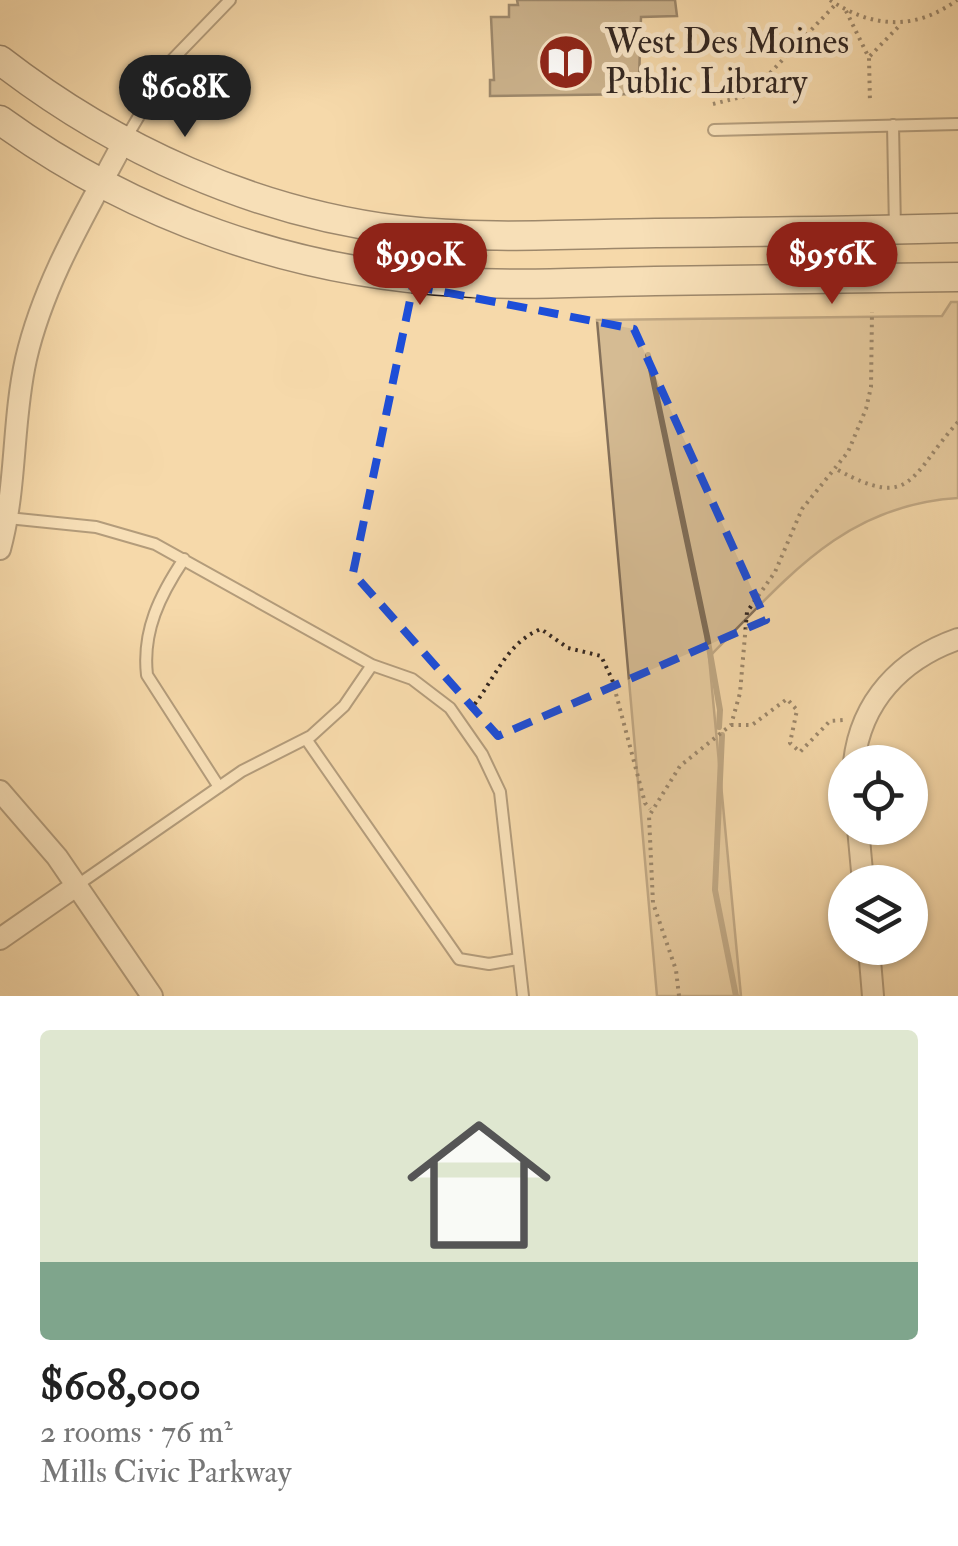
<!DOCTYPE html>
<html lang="en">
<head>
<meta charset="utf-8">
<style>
	:root { --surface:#fff; --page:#f2f2f2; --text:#222; --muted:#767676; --line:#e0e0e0; --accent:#8f2418 }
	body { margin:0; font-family:"IM FELL Double Pica",serif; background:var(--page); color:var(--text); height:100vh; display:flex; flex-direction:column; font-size:38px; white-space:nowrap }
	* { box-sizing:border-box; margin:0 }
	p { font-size:32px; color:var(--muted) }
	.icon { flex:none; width:55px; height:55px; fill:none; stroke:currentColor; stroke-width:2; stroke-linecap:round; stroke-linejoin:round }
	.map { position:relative; height:996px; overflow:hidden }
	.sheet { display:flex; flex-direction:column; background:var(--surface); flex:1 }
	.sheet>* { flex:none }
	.fabs { position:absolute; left:828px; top:745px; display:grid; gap:20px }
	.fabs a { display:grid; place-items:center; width:100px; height:100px; border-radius:50%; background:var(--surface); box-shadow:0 2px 8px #0004; font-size:50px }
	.price { position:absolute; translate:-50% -85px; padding:0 22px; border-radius:35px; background:var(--accent); color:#fff; font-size:32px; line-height:65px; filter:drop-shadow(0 2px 5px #0008) }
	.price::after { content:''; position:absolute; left:50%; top:60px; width:30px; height:22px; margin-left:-15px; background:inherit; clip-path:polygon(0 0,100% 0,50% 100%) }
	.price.current { background:#222; color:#fff }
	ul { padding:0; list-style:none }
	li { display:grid; align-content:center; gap:20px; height:530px; padding:0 40px }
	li+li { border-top:2px solid var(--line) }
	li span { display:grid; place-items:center; height:310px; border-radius:10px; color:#555 }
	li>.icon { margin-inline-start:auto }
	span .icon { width:180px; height:180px; fill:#fffc; stroke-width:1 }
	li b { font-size:42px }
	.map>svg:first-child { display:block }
</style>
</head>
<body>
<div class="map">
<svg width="958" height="996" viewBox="0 0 958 996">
	<rect width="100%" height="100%" fill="#f6d9aa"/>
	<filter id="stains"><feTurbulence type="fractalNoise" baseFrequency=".002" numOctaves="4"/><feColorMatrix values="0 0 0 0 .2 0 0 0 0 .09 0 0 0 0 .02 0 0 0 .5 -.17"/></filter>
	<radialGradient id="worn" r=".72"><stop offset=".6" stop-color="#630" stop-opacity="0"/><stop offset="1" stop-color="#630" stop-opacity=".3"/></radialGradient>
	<path fill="#d5bb93" stroke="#84705a" stroke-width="2.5" d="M951 302H958V498C842 505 785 581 709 657L741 996H657L597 320 942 316Z"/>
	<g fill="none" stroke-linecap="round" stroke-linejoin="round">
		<path stroke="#7f6d57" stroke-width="6" d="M648 355 707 636 720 710 719 727
			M722 735 715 890 736 996"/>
	</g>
	<path fill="#988368" stroke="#322621" stroke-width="2.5" d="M517 0H675L677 16 641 17 639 79H643V94L490 96V80H494L491 17H509V5H518Z"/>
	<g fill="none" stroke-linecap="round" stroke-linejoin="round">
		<g stroke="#635343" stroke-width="14">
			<path id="lane" d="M893 125 895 229
				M714 130 958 124
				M126 138 172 60 230 0
				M8 518 96 527 155 544 372 665 412 679 450 708 482 754 500 792 523 996
				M184 559C160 595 142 631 147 675L219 787
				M306 739 459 959 489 964 518 959
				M76 886 242 771 311 736 344 706 372 665"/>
		</g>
		<g stroke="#635343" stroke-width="24">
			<path id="street" d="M0 549C17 487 12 421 26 359 44 281 87 211 124 141
				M854 762C861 701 901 659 958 639
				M0 791 57 857 152 996
				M858 828 863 882
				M0 939 76 886
				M869 948 873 996"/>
		</g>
		<g stroke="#322621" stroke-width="31">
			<path id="secondary" d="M0 60C115 149 253 212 399 230 484 240 570 234 656 233 756 232 857 231 958 228
				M0 120C134 217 293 273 458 282 523 286 589 282 655 281 756 280 857 278 958 277"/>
		</g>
		<path stroke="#322621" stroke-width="4" stroke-dasharray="2.5 5" stroke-linecap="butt" d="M830 0C872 28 915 31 957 0
			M846 11 869 58 870 103
			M870 56 901 24
			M713 104 749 95 836 4
			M838 470C913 511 910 475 958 422
			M470 710C494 682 505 643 541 629L568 648 601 656 612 679 645 803 650 809
			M731 725H752L787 699 797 710 790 743 800 752 830 721 844 720
			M679 996 676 970 653 903 649 816 680 766 731 725 740 693 747 612 775 572 802 509 848 452 866 409 871 387 872 312"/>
		<use href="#lane" stroke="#f9e6c8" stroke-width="10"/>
		<use href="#street" stroke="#f9e6c8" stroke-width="20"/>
		<use href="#secondary" stroke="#f9e6c8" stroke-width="28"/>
	</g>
	<path d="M0 0H958V996H0ZM413 286 634 329 766 620 498 736 353 573Z" fill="#f6d9aa" fill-opacity=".55" fill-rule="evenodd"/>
	<path fill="none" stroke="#1d4ed8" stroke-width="8" stroke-dasharray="20 12" stroke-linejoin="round" d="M413 286 634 329 766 620 498 736 353 573Z"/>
	<defs>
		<g id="library-disc" transform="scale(2.875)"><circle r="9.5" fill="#8f2418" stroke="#f9e6c8"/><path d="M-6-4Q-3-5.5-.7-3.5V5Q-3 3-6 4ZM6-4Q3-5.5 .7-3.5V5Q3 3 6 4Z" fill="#fff"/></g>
	</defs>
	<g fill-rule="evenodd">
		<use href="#library-disc" x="566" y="62"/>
	</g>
	<g text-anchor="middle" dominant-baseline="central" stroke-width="10" stroke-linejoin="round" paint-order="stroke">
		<g font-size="35" fill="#322621" stroke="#f9e6c8" text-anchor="start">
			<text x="605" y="42">West Des Moines<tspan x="605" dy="40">Public Library</tspan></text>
		</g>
	</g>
	<rect width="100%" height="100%" filter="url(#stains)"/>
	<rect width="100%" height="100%" fill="url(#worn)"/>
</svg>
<div class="fabs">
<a><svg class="icon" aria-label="locate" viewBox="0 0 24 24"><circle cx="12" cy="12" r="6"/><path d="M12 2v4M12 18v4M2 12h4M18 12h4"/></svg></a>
<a><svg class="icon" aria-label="layers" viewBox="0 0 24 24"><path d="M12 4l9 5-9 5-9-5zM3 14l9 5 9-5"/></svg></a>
</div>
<b class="price current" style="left:185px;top:140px">$608K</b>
<b class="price" style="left:832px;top:307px">$956K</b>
<b class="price" style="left:420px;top:308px">$990K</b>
</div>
<section class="sheet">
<ul>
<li><span style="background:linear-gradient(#dfe7d0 75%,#7fa58c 0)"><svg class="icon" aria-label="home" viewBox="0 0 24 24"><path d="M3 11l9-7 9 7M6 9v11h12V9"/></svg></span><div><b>$608,000</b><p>2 rooms · 76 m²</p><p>Mills Civic Parkway</p></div></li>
</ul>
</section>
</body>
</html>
